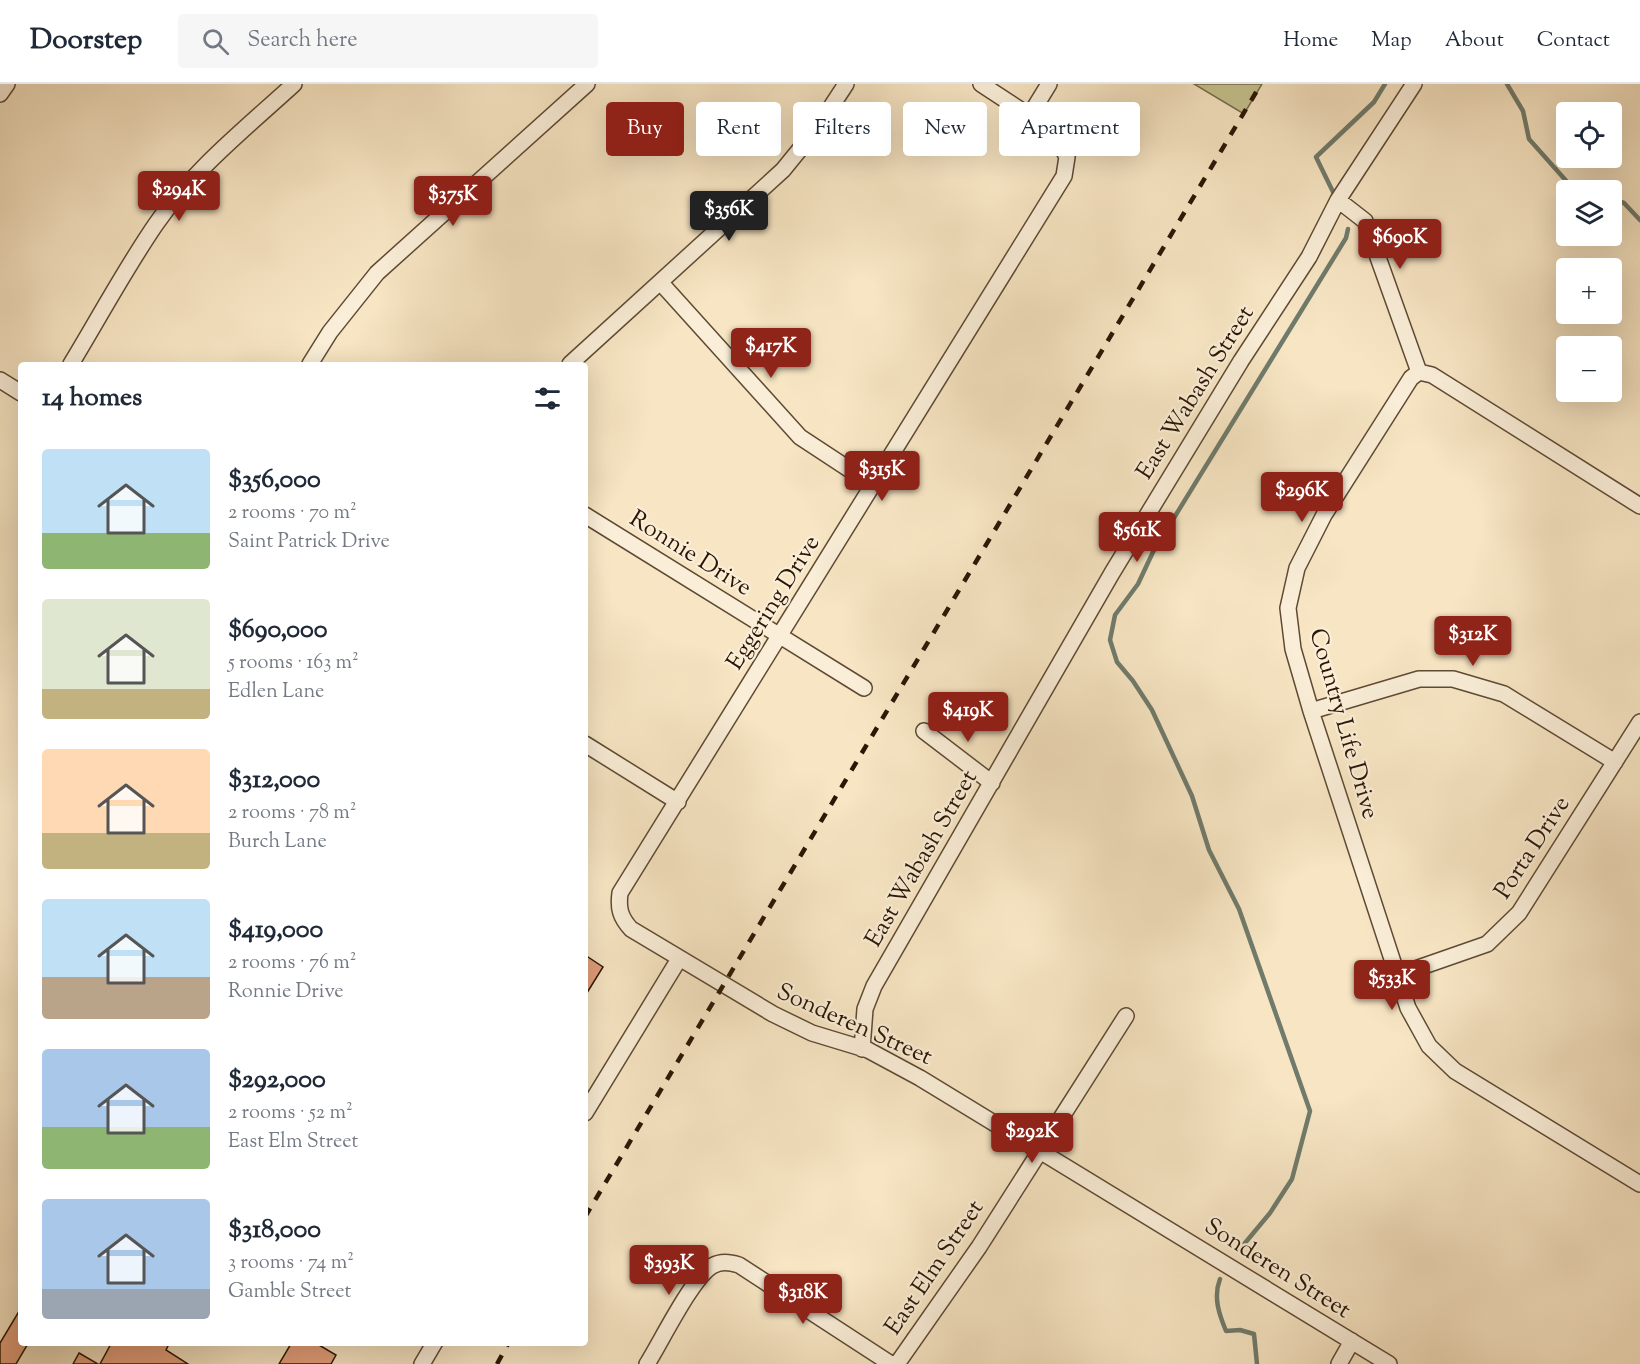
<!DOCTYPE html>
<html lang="en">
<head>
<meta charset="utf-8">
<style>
	:root { --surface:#fff; --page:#f6f6f7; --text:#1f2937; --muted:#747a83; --line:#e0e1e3; --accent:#8f2418 }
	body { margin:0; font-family:"Sorts Mill Goudy",serif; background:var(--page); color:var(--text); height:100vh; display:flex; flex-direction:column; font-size:22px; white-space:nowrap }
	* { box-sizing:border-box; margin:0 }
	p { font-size:20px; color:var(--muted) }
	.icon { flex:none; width:33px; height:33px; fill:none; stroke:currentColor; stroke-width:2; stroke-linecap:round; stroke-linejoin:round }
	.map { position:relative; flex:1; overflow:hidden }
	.side { position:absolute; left:18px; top:278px; width:570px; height:984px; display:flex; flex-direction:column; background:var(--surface); border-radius:6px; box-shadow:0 6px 24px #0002 }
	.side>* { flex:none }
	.top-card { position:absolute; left:606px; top:18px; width:570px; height:54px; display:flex; gap:12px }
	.fabs { position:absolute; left:1556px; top:18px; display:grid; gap:12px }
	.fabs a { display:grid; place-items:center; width:66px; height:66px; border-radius:6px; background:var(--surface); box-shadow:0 6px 24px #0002; font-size:30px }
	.price { position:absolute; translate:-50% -51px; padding:0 14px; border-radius:6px; background:var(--accent); color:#fff; font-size:20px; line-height:39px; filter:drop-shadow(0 2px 3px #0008) }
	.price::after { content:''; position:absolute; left:50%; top:36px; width:18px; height:14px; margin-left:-9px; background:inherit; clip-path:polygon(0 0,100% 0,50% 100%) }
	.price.selected { background:#222; color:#fff }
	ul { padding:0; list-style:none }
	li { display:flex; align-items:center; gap:18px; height:150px; padding:0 24px }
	li span { display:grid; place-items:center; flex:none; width:168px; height:120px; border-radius:6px; color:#555 }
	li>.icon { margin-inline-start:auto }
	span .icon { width:72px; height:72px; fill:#fffc; stroke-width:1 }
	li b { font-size:26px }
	h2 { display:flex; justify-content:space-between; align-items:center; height:72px; padding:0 24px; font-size:26px }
	.chip { padding:0 21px; border-radius:6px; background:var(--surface); box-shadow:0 6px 24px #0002; font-size:21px; line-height:54px }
	.chip.selected { background:var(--accent); color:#fff }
	header { display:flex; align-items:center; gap:36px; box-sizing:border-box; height:84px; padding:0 30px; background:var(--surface); border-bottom:2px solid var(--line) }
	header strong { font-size:28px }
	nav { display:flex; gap:33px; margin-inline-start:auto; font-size:21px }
	.search { width:420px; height:54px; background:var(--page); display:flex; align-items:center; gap:15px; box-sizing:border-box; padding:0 21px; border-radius:6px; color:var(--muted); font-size:22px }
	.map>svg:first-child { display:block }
</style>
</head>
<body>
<header>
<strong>Doorstep</strong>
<div class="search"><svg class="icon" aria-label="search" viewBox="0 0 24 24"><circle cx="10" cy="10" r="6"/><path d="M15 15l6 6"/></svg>Search here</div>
<nav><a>Home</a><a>Map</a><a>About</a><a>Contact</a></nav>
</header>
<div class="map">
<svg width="1640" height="1280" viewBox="0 0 1640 1280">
	<rect width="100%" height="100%" fill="#f7e5c3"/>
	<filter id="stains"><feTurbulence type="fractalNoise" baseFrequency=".00333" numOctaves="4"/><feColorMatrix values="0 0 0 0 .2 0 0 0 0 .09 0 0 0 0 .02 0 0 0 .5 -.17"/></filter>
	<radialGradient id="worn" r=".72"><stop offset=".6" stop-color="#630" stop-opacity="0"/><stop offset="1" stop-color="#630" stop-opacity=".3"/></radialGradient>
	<path fill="#c4c28e" stroke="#786c4a" stroke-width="1.5" d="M1194 0H1262L1244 30Z"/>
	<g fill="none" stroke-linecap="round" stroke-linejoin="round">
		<path stroke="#707b6b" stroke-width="4.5" d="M1507 0 1523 27 1529 55 1569 100 1588 106
			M1336 114 1316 73 1374 18 1385 0
			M1611 115 1624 119 1640 136
			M1240 1165 1270 1129 1292 1095 1310 1027 1239 825 1209 766 1192 712 1152 626 1133 597 1117 578 1110 556 1115 531 1138 500 1153 468 1346 154 1348 145
			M1220 1195C1213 1213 1219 1230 1226 1247L1240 1246 1254 1250 1257 1280"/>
	</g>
	<path fill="#e4a07c" stroke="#2b1605" stroke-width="1.5" d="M585 871 603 883 585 912Z
		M21 1224V1258H29L16 1280H0V1259Z
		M112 1258H170L166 1266 188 1280H100Z
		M292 1258H314L336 1271 331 1280H279Z
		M292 1258H314L336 1271 331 1280H279Z
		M79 1269 98 1280H73Z"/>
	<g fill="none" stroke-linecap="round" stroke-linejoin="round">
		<g stroke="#5e4a34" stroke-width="18">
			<path id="minor" d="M981 0 1054 48 1067 73 1064 92 620 809C618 824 620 833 631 845L773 930 812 949 868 966 920 994 1389 1280
				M0 10 7 0
				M1030 31 1049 0
				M1338 116 1365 137 1419 288
				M661 199 800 353 873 401
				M71 280C99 234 125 185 156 140 193 86 246 44 294 0
				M310 280 330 248 377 189 587 0
				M570 280 783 86 818 43 846 0
				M0 296 21 309
				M1640 422 1432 291 1419 288 1411 294 1324 431 1297 484 1288 524 1293 565 1311 627 1408 924 1429 962 1455 987 1640 1100
				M585 431 864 604
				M1311 627 1419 595H1453L1504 610 1615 678
				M924 647 992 699
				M585 660 678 718
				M1398 891 1487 860 1519 829 1640 638
				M862 965 865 925 874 902 1112 489 1241 277 1309 173 1338 116 1414 0
				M585 1029 679 875
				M422 1280 435 1258
				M647 1280C661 1258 692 1194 712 1182 721 1177 729 1178 739 1181L891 1280
				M897 1280 979 1163 1126 932
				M1339 1280 1352 1257"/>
		</g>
		<use href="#minor" stroke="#faeed8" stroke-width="15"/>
		<path stroke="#2b1605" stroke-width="4.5" stroke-dasharray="10 10" stroke-linecap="butt" d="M585 1133 1261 0
			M497 1280 509 1258"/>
	</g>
	<g text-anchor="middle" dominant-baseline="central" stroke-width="4.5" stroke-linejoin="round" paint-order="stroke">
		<g font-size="24" fill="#2b1605" stroke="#faeed8">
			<text transform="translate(1196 309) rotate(-58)">East Wabash Street</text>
			<text transform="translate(690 470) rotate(32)">Ronnie Drive</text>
			<text transform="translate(774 519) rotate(-58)">Eggering Drive</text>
			<text transform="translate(1343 640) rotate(74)">Country Life Drive</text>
			<text transform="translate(1533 764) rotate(-57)">Porta Drive</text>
			<text transform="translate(922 775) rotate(-60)">East Wabash Street</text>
			<text transform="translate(854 941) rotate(24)">Sonderen Street</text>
			<text transform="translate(935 1184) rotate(-56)">East Elm Street</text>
			<text transform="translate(1277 1185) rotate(32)">Sonderen Street</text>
		</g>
	</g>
	<rect width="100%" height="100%" filter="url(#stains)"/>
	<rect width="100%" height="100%" fill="url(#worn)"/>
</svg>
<div class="fabs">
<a><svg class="icon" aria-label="locate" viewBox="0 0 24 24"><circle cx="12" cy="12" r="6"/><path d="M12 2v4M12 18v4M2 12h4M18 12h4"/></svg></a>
<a><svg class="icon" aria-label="layers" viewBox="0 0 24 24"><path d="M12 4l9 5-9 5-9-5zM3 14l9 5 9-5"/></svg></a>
<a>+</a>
<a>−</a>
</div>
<b class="price" style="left:179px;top:138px">$294K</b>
<b class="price" style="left:453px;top:143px">$375K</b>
<b class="price selected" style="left:729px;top:158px">$356K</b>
<b class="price" style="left:1400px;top:186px">$690K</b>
<b class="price" style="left:771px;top:295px">$417K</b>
<b class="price" style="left:882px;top:418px">$315K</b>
<b class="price" style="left:1302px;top:439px">$296K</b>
<b class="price" style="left:1137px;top:479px">$561K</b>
<b class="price" style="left:1473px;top:583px">$312K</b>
<b class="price" style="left:968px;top:659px">$419K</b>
<b class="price" style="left:1392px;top:927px">$533K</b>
<b class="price" style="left:1032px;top:1080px">$292K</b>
<b class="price" style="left:669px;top:1212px">$393K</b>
<b class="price" style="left:803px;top:1241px">$318K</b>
<div class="top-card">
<a class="chip selected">Buy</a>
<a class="chip">Rent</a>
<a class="chip">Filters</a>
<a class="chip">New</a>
<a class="chip">Apartment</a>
</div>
<section class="side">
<h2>14 homes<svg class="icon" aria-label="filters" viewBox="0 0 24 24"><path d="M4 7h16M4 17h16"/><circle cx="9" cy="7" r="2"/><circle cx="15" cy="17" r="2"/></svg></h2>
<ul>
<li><span style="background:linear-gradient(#bfe0f5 70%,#8fb573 0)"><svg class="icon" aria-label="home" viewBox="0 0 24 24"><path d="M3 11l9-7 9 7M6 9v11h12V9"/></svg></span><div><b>$356,000</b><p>2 rooms · 70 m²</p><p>Saint Patrick Drive</p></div></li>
<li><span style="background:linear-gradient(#dfe7d0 75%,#c2b280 0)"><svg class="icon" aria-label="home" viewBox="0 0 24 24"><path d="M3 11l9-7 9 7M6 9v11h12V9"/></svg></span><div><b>$690,000</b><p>5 rooms · 163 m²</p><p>Edlen Lane</p></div></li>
<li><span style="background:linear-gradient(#ffd9b3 70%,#c2b280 0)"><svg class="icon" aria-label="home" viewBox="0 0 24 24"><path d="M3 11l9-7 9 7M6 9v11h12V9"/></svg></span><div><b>$312,000</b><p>2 rooms · 78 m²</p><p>Burch Lane</p></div></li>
<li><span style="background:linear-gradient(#bfe0f5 65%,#b9a48a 0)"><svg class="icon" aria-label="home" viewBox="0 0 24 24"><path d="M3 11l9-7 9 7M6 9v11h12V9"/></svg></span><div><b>$419,000</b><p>2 rooms · 76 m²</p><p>Ronnie Drive</p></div></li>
<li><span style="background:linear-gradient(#a9c7e8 65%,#8fb573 0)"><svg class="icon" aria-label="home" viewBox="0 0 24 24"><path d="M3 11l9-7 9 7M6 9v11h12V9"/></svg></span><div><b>$292,000</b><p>2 rooms · 52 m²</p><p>East Elm Street</p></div></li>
<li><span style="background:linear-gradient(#a9c7e8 75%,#9aa5b1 0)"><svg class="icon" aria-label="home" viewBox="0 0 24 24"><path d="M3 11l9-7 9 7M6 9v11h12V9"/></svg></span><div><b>$318,000</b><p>3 rooms · 74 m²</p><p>Gamble Street</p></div></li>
</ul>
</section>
</div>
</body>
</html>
